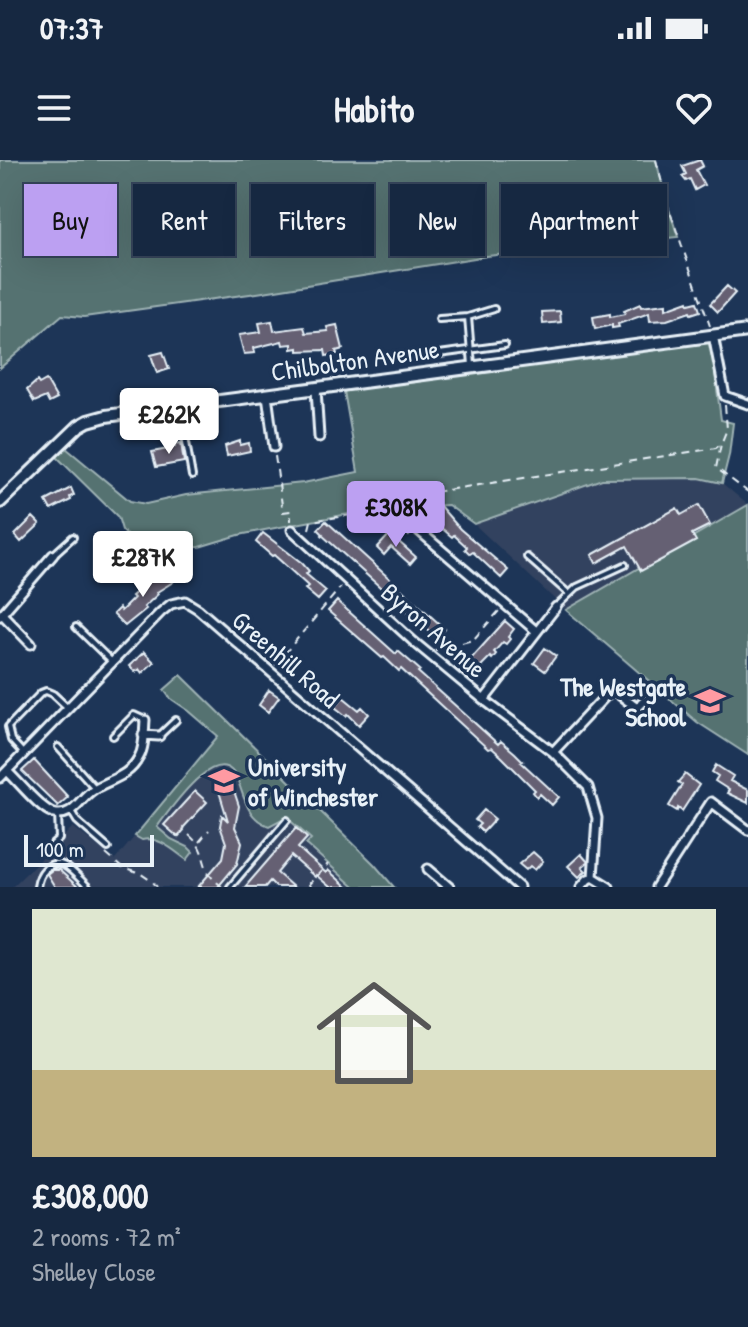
<!DOCTYPE html>
<html lang="en">
<head>
<meta charset="utf-8">
<style>
	:root { --surface:#162841; --page:#23344c; --text:#f1f3f6; --muted:#9ea6b1; --line:#35445a; --accent:#bca0f2 }
	body { margin:0; font-family:"Patrick Hand",sans-serif; background:var(--page); color:var(--text); height:100vh; display:flex; flex-direction:column; font-size:30px; white-space:nowrap }
	* { box-sizing:border-box; margin:0 }
	p { font-size:26px; color:var(--muted) }
	.icon { flex:none; width:44px; height:44px; fill:none; stroke:currentColor; stroke-width:2; stroke-linecap:round; stroke-linejoin:round }
	.map { position:relative; height:727px; overflow:hidden }
	.details { display:flex; flex-direction:column; background:var(--surface); flex:1 }
	.details>* { flex:none }
	.hud { position:absolute; left:24px; top:24px; width:700px; height:72px; display:flex; gap:16px }
	.scale { position:absolute; left:24px; bottom:20px; width:130px; box-sizing:border-box; padding-left:8px; border:4px solid #e8f1f8; border-top:0; font-size:22px; line-height:28px; white-space:nowrap; color:#e8f1f8; -webkit-text-stroke:6px #1d3557; paint-order:stroke }
	.price { position:absolute; translate:-50% -68px; padding:0 18px; border-radius:8px; background:#fff; color:#222; font-size:26px; line-height:52px; filter:drop-shadow(0 2px 4px #0008) }
	.price::after { content:''; position:absolute; left:50%; top:48px; width:24px; height:18px; margin-left:-12px; background:inherit; clip-path:polygon(0 0,100% 0,50% 100%) }
	.price.on { background:var(--accent); color:#111 }
	ul { padding:0; list-style:none }
	li { display:grid; align-content:center; gap:16px; height:424px; padding:0 32px }
	li span { display:grid; place-items:center; height:248px; border-radius:0px; color:#555 }
	li>.icon { margin-inline-start:auto }
	span .icon { width:144px; height:144px; fill:#fffc; stroke-width:1 }
	li b { font-size:34px }
	.chip { padding:0 28px; border-radius:0px; background:var(--surface); box-shadow:0 8px 32px #0002,0 0 0 2px var(--line); font-size:28px; line-height:72px }
	.chip.on { background:var(--accent); color:#111 }
	.status { display:flex; justify-content:space-between; align-items:center; height:56px; padding:0 40px; background:var(--surface); direction:ltr }
	.status svg { height:22px; fill:currentColor }
	header { display:flex; justify-content:space-between; align-items:center; height:104px; padding:0 32px; background:var(--surface); font-size:36px; font-weight:700 }
	.map>svg:first-child { display:block }
</style>
</head>
<body>
<div class="status"><b>07:37</b><svg viewBox="0 0 49 12"><path d="M0 12V9h3v3zM5 12V6h3v6zM10 12V3h3v9zM15 12V0h3v12zM26 1h20v11H26zM47 4h2v5h-2z"/></svg></div>
<header><svg class="icon" aria-label="menu" viewBox="0 0 24 24"><path d="M4 6h16M4 12h16M4 18h16"/></svg>Habito<svg class="icon" aria-label="heart" viewBox="0 0 24 24"><path d="M12 20l-8-8c-3-5 5-10 8-4 3-6 11-1 8 4z"/></svg></header>
<div class="map">
<svg width="748" height="727" viewBox="0 0 748 727">
	<rect width="100%" height="100%" fill="#1d3557"/>
	<filter id="ink" filterUnits="userSpaceOnUse"><feTurbulence type="fractalNoise" baseFrequency=".0125" numOctaves="2"/><feDisplacementMap in="SourceGraphic" scale="16" xChannelSelector="R" yChannelSelector="G"/><feConvolveMatrix kernelMatrix="1 2 1 2 8 2 1 2 1" color-interpolation-filters="sRGB"/></filter>
	<g filter="url(#ink)">
		<path fill="#33425f" d="M699 318 722 323 748 345 566 450 474 364 602 319Z
			M219 576 379 727H12L73 667 115 700Z"/>
		<path fill="#547271" stroke="#9eb2b4" stroke-width="2" d="M0 0H656L668 46 678 77 487 96 257 133 84 157 62 155 0 208Z
			M711 182 721 260 733 263 729 295 722 323 699 318 602 319 474 364 448 345 385 347 239 375 199 387 138 389 122 370 118 357 57 297 66 288 130 341 146 344 186 335 303 323 358 312 344 231Z
			M748 345V595L697 562 566 450Z
			M181 515 374 704 394 727H354L306 684 311 679 286 657 269 666C248 659 245 640 238 621 220 575 170 650 157 667L171 679 188 687 193 692 187 700C174 691 159 676 142 680L135 676 218 576 189 551 170 538 164 530Z"/>
		<path fill="#656073" stroke="#e8f1f8" stroke-width="2" d="M700 0 703 6 696 10 704 25 695 30 690 19 686 21 682 16 686 14 682 6Z
			M727 126 735 133 718 152 710 144Z
			M688 141 689 144 697 142 700 151 691 154 690 152 667 160 650 161 649 153 618 164 619 167 612 168V165L595 169 593 157 610 154V157L625 154 624 151 640 144 641 147 666 144V149Z
			M560 151 561 162 543 164 542 152Z
			M272 161 274 171 304 167 306 173 328 171 327 167 337 165 343 189 336 191 337 194 326 196 325 190 298 191V188L292 189V184L283 185 282 181 254 188 255 193 244 194 239 175 261 172 259 163Z
			M163 192 169 209 157 213 151 195Z
			M46 220 57 239 49 243 46 237 34 242 27 230 37 221 39 224Z
			M240 281V285L249 283 250 291 227 296 225 286Z
			M181 283 184 302 156 307 152 292 168 289 175 286V284Z
			M71 328 74 335 70 337 71 340 51 350 46 341Z
			M439 345 460 369 508 410 501 418 473 392 470 394 465 389 467 387 454 375 452 377 432 360 437 355 433 351Z
			M699 345 710 365 692 374 696 381 641 411 627 386 596 403 592 395 677 348 681 355Z
			M33 357 40 364 21 382 15 375Z
			M326 361 445 469 437 478 322 375 323 374 318 369Z
			M263 373 302 403 309 411 306 414 326 431 318 440 305 429 308 426 274 395 272 396 256 382Z
			M390 374 416 397 410 404 391 387 384 395 377 388Z
			M166 411 173 422 157 432 158 434 144 447 146 449 125 466 113 454 119 448 121 451 134 438 132 436 148 422Z
			M337 441 396 494 398 491 412 503 420 510 418 512 498 584 501 581 515 593 523 601 521 602 559 637 552 645 540 634 537 637 533 632 535 630 501 596 492 588 488 589 401 509 399 511 384 497 382 498 328 451Z
			M505 461 514 469 508 477 510 479 506 484 503 482 494 492 496 494 492 499 490 497 480 507 483 509 478 514 476 512 469 519 460 511Z
			M545 488 556 496 545 511 534 503Z
			M144 492 154 502 142 513 139 509 135 512 129 506Z
			M269 530 279 537 268 552 259 545Z
			M343 537 359 550 362 547 369 554 359 565 348 554 346 556 335 547Z
			M34 600 68 637 58 646 22 611Z
			M716 605 733 616 730 621 748 630V643L727 633 729 630 715 621 718 616 712 612Z
			M685 614 699 625 682 651 678 648 677 651 669 646 682 625 678 622Z
			M220 615 227 617 234 623 233 628 239 646 235 667 242 682 237 704 218 727H198L223 698 226 683 220 666 222 655 228 661 218 628Z
			M195 631 207 642 183 668 184 670 178 677 164 665Z
			M484 650 495 659 483 672 477 667 480 664 475 660Z
			M296 668 307 678 298 688 326 713 328 710 347 727H330L316 715 315 717 291 696 277 713 293 727H276L270 721 265 727H245Z
			M533 692 543 701 535 710 530 706 526 710 519 704Z
			M581 694 588 702 582 707 586 711 579 717 568 706Z
			M52 710H59L78 727H55L47 714Z"/>
		<g fill="none" stroke-linecap="round" stroke-linejoin="round">
			<g stroke="#e8f1f8" stroke-width="10">
				<path id="service" d="M468 157 494 149
					M439 159 468 157 472 205
					M439 194 505 185
					M180 248 192 316
					M53 395 73 377
					M527 397 569 434
					M556 447 577 427 625 405
					M76 467 111 501
					M113 576 134 555 145 560
					M159 576 176 560
					M58 587 94 627
					M24 594 11 580 8 567 41 533 46 531 53 534 68 548
					M71 651 77 661 108 688
					M53 684 59 679 58 654
					M37 727C38 720 40 714 45 709 61 693 76 716 88 727
					M230 727 287 660"/>
			</g>
			<g stroke="#e8f1f8" stroke-width="13">
				<path id="minor" d="M713 175 725 236 748 244
					M316 229 319 277
					M267 235 274 287
					M417 369 536 471
					M292 370 414 482 484 540 553 592 588 627 597 658 593 717
					M2 454 31 484
					M0 456 53 395
					M484 540 556 447
					M143 575 159 576
					M553 592 612 529 637 548 644 541
					M7 611C19 622 39 648 53 653 73 659 80 637 94 629 110 619 129 617 139 597 145 587 144 571 145 560
					M0 618 161 452 171 444 185 441 198 449 519 727
					M428 709 449 727
					M593 717 609 727
					M581 727 588 719 593 717
					M656 727 711 642 748 670"/>
			</g>
			<g stroke="#e8f1f8" stroke-width="16">
				<path id="secondary" d="M0 342 79 266 88 261 106 256 748 171"/>
			</g>
			<path stroke="#e8f1f8" stroke-width="2" stroke-dasharray="8 6" stroke-linecap="butt" d="M656 0 668 46 710 166
				M725 245 727 269 721 284 716 308 748 332
				M275 296 283 352 291 351V361
				M359 354 363 343 716 288 721 284
				M309 369 311 361 359 354 406 378 410 375
				M435 490 473 480 499 451
				M275 505 341 427
				M189 675C204 688 201 695 208 712 211 718 217 722 222 727
				M199 682 209 670
				M106 694 122 708 141 714 153 722 157 727
				M310 727 309 724 328 704"/>
			<use href="#service" stroke="#1d3557" stroke-width="4"/>
			<use href="#minor" stroke="#1d3557" stroke-width="7"/>
			<use href="#secondary" stroke="#1d3557" stroke-width="10"/>
		</g>
	</g>
	<defs>
		<g id="school-bare" transform="scale(2.4)"><path d="M0-5L7-2L0 1L-7-2ZM-4 1L0 2.5L4 1V4Q0 6-4 4Z" fill="#ff9aa2" stroke="#1d3557" stroke-width="2.5" paint-order="stroke"/></g>
		<g id="university-bare" transform="scale(2.4)"><path d="M0-5L7-2L0 1L-7-2ZM-4 1L0 2.5L4 1V4Q0 6-4 4Z" fill="#ff9aa2" stroke="#1d3557" stroke-width="2.5" paint-order="stroke"/></g>
	</defs>
	<g fill-rule="evenodd">
		<use href="#school-bare" x="710" y="541"/>
		<use href="#university-bare" x="224" y="621"/>
	</g>
	<g text-anchor="middle" dominant-baseline="central" stroke-width="7" stroke-linejoin="round" paint-order="stroke">
		<g font-size="26" fill="#e8f1f8" stroke="#1d3557">
			<text transform="translate(355 200) rotate(-8)">Chilbolton Avenue</text>
			<text transform="translate(434 470) rotate(41)">Byron Avenue</text>
			<text transform="translate(286 499) rotate(41)">Greenhill Road</text>
		</g>
		<g font-size="26" font-weight="bold" fill="#e8f1f8" stroke="#1d3557" text-anchor="end">
			<text x="686" y="526">The Westgate<tspan x="686" dy="30">School</tspan></text>
			<text x="248" y="606" text-anchor="start">University<tspan x="248" dy="30">of Winchester</tspan></text>
		</g>
	</g>
</svg>
<div class="scale">100 m</div>
<b class="price" style="left:169px;top:296px">£262K</b>
<b class="price on" style="left:396px;top:389px">£308K</b>
<b class="price" style="left:143px;top:439px">£287K</b>
<div class="hud">
<a class="chip on">Buy</a>
<a class="chip">Rent</a>
<a class="chip">Filters</a>
<a class="chip">New</a>
<a class="chip">Apartment</a>
</div>
</div>
<section class="details">
<ul>
<li><span style="background:linear-gradient(#dfe7d0 65%,#c2b280 0)"><svg class="icon" aria-label="home" viewBox="0 0 24 24"><path d="M3 11l9-7 9 7M6 9v11h12V9"/></svg></span><div><b>£308,000</b><p>2 rooms · 72 m²</p><p>Shelley Close</p></div></li>
</ul>
</section>
</body>
</html>
